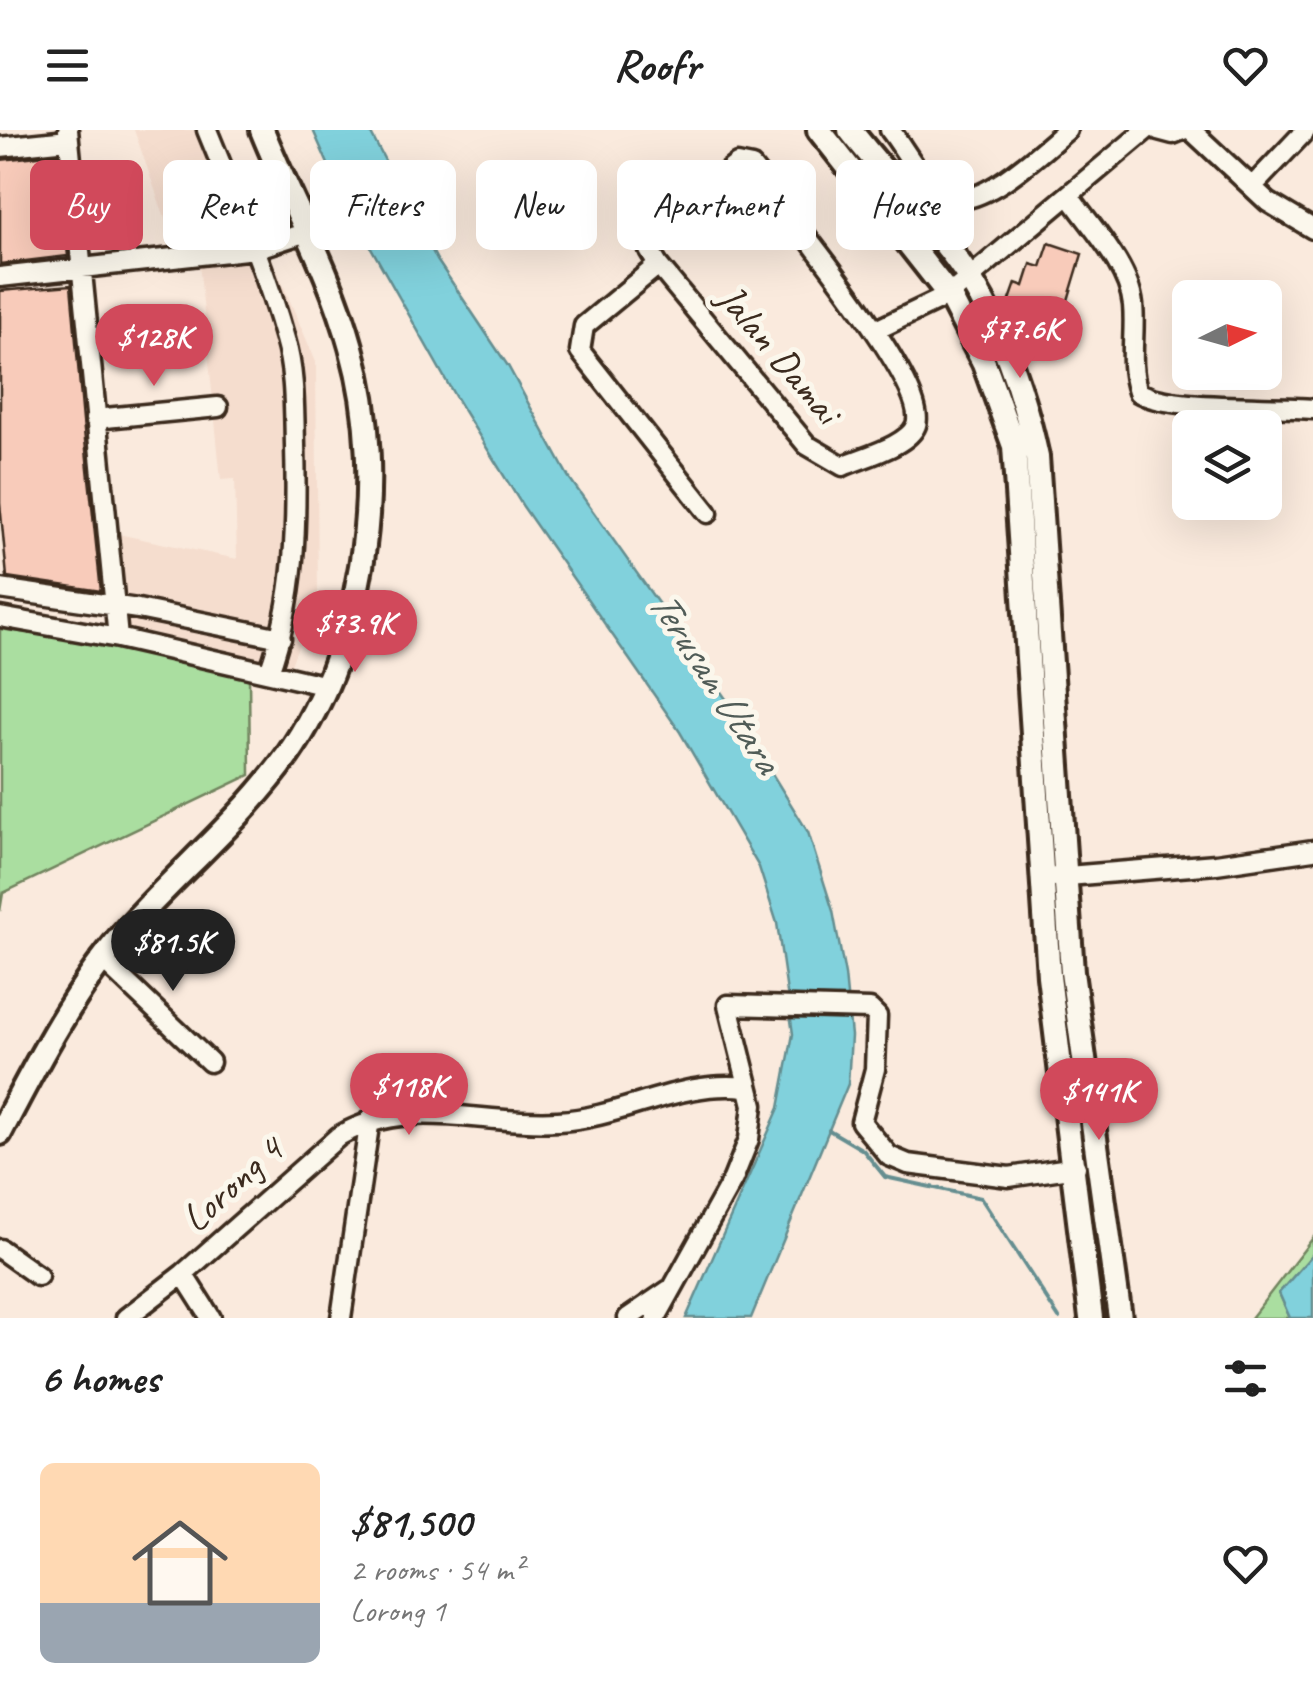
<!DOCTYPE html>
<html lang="en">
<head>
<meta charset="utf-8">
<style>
	:root { --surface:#fff; --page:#f6f6f6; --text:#222; --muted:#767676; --line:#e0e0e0; --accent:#d1495b }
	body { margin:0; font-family:Caveat,sans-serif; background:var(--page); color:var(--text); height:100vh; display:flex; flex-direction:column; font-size:38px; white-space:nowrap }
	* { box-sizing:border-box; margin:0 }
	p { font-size:32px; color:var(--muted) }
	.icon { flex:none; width:55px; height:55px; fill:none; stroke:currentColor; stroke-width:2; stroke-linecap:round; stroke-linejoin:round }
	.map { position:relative; height:1188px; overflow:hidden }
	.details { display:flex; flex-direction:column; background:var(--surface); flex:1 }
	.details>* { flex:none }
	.banner { position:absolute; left:30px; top:30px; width:1255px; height:90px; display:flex; gap:20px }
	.needle { width:65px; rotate:85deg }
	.buttons { position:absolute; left:1172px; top:150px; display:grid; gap:20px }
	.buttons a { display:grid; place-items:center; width:110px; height:110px; border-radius:15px; background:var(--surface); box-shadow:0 10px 40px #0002; font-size:50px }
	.price { position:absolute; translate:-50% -85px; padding:0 22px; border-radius:35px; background:var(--accent); color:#fff; font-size:32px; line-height:65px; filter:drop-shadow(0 2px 5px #0008) }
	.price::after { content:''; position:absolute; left:50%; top:60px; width:30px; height:22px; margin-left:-15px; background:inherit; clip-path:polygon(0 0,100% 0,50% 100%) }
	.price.current { background:#222; color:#fff }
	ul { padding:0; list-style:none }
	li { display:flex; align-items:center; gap:30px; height:250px; padding:0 40px }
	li+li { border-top:2px solid var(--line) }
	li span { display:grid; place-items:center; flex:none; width:280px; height:200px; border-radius:15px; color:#555 }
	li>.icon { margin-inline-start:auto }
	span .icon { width:120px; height:120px; fill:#fffc; stroke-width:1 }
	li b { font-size:42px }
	h2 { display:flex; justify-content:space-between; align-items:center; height:120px; padding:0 40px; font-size:42px }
	.chip { padding:0 35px; border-radius:15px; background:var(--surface); box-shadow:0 10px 40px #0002; font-size:35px; line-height:90px }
	.chip.current { background:var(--accent); color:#fff }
	header { display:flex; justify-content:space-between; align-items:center; height:130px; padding:0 40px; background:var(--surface); font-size:45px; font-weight:600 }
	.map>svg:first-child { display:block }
</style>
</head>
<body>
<header><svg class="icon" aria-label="menu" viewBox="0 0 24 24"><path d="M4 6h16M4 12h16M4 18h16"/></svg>Roofr<svg class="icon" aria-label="heart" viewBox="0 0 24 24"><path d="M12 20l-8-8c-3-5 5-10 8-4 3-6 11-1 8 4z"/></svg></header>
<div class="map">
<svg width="1313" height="1188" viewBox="0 0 1313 1188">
	<rect width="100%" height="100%" fill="#faeadd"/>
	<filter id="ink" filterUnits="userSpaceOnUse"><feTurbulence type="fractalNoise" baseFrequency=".01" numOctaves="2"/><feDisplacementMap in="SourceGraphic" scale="20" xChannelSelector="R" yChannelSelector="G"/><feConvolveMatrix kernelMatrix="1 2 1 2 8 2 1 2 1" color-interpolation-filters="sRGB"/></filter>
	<g filter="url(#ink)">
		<path fill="#f5ddce" d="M134 0H217L316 232 318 464 284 553 127 517 118 404 237 429 235 349 221 350 199 133 181 134Z"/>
		<path fill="#aadea0" stroke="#72845f" stroke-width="2.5" d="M0 499 127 517 249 545 250 645 3 763 0 781Z
			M1313 1108V1124L1279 1163 1290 1188H1251Z"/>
		<path fill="#81d1dc" stroke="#658e90" stroke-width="2.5" d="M313 0H369L437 130 508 236 568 346 726 569 808 702 833 781 845 845 851 906 848 954 751 1188H686L779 978 793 904 777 793 759 737 680 602 522 375 456 268 343 68Z
			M1313 1124V1188H1290L1279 1163Z"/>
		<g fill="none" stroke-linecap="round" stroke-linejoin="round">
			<path stroke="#658e90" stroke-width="4" d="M829 1000 863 1020 885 1047 981 1068 1059 1188"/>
		</g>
		<path fill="#f8cbba" stroke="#3b2a1e" stroke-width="2.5" d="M57 24 68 126 0 134V30Z
			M1049 113 1082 124 1062 190 1054 187 1044 207 1014 197 1017 176 1009 173 1016 153 1024 156 1031 134 1041 137Z
			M71 155 83 291 101 461 7 447 0 373V161Z"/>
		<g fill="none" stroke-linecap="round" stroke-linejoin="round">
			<g stroke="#3b2a1e" stroke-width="25">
				<path id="street" d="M68 0 118 508
					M207 0C235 69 265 137 285 209 295 243 294 279 295 315 297 395 296 467 269 542
					M890 0C905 19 923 55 943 66 977 85 1041 21 1067 0
					M1158 0 1173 4 1183 0
					M1191 0 1268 72 1313 99
					M0 17 68 10
					M737 34 752 37C782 76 930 254 916 295 908 316 863 327 843 336L807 315 658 135 649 120 651 101Z
					M1252 57 1306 0
					M1069 65C1090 96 1129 136 1133 175 1136 205 1128 233 1138 262 1169 281 1271 275 1313 279
					M658 135 584 196 580 221 708 383
					M0 147 255 119 304 103
					M876 200 949 165 1146 0
					M95 289 218 277
					M0 459 138 479 281 508
					M0 487 118 508 323 555
					M1055 747 1216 734 1313 720
					M103 830 210 932
					M0 1119 38 1146
					M183 1144 211 1188
					M126 1188 183 1144 339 1006C411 965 480 996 558 991 623 988 679 949 746 957
					M341 1188 370 989
					M628 1188 669 1160
					M656 1188 733 1049 749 1009 753 975 728 875 870 879 877 886 875 939 861 992 889 1026 908 1034 1009 1047 1076 1037"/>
			</g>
			<g stroke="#3b2a1e" stroke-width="30">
				<path id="secondary" d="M819 0 949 165 984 233 1014 316 1049 846 1091 1188
					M850 0C886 46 940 102 970 149 1003 203 1024 266 1037 327L1072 842 1120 1188
					M0 1003C37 932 75 858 128 798 177 743 234 696 279 637 364 526 389 351 351 217 331 143 291 72 262 0"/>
			</g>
			<use href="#street" stroke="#fbf7ec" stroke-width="18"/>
			<use href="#secondary" stroke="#fbf7ec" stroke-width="22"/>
		</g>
	</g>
	<g text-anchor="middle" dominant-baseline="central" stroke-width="10" stroke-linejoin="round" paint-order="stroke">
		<g font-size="40" fill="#3b2a1e" stroke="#fbf7ec">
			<text transform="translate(779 224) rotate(50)">Jalan Damai</text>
			<text transform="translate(232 1054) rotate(-42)">Lorong 4</text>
		</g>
		<g font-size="42" font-style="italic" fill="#505c57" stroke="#fbf7ec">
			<text transform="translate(715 551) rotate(57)">Terusan Utara</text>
		</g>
	</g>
</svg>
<div class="buttons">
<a><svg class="needle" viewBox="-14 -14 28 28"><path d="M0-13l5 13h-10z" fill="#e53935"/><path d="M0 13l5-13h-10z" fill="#767676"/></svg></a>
<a><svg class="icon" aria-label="layers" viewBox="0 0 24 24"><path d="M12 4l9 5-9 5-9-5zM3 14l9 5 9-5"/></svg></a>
</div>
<b class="price" style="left:1020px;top:251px">$77.6K</b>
<b class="price" style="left:154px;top:259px">$128K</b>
<b class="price" style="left:355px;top:545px">$73.9K</b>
<b class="price current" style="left:173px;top:864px">$81.5K</b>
<b class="price" style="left:409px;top:1008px">$118K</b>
<b class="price" style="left:1099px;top:1013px">$141K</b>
<div class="banner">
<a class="chip current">Buy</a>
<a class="chip">Rent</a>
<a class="chip">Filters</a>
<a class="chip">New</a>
<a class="chip">Apartment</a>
<a class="chip">House</a>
</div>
</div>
<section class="details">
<h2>6 homes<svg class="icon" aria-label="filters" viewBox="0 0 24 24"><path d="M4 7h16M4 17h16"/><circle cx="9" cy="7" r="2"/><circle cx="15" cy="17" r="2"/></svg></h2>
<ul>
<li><span style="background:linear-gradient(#ffd9b3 70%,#9aa5b1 0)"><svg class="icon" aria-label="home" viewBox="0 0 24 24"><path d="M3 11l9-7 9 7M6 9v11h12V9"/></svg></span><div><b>$81,500</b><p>2 rooms · 54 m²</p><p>Lorong 1</p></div><svg class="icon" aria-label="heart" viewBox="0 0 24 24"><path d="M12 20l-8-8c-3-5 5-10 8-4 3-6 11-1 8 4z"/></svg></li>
</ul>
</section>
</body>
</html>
